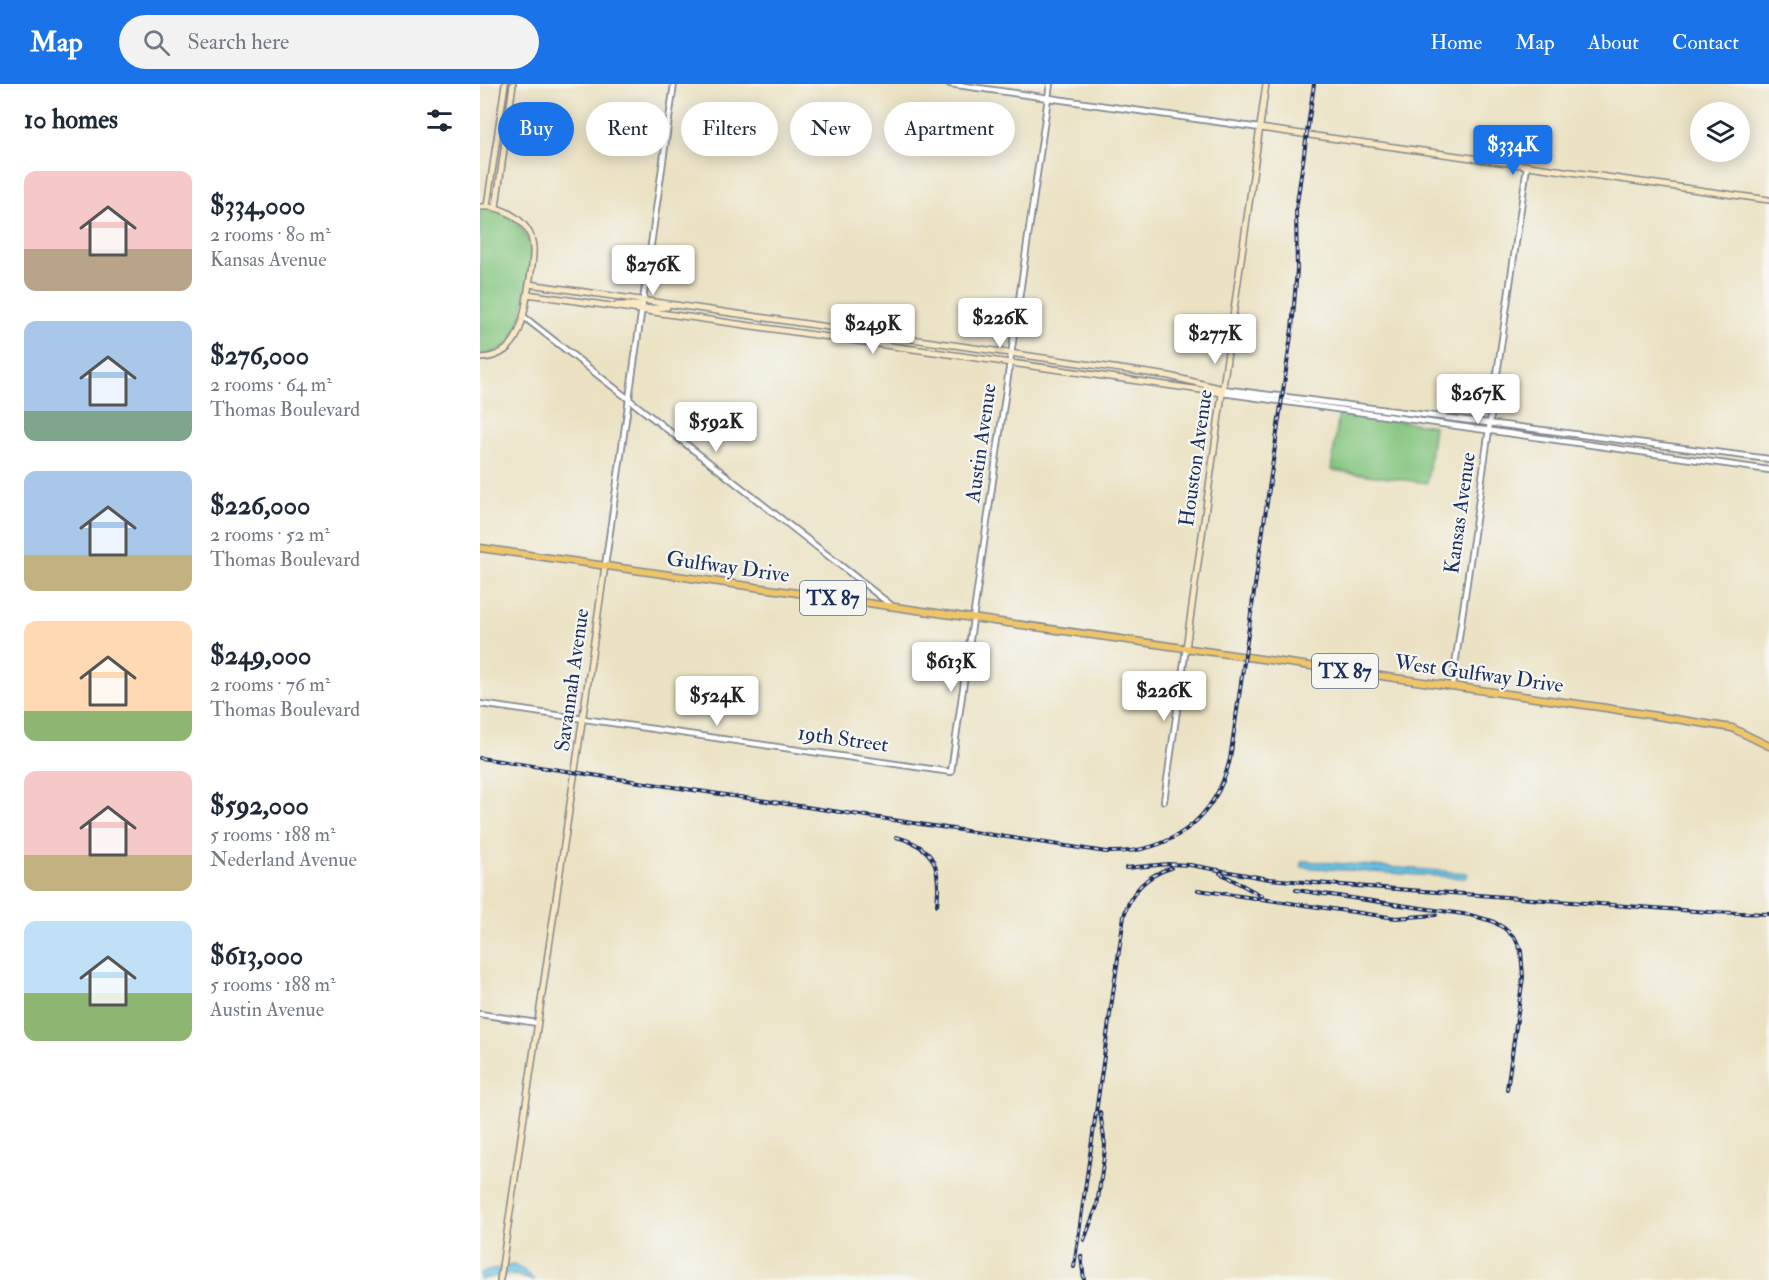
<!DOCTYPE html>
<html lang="en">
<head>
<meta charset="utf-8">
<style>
	:root { --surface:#fff; --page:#f2f2f3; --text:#1f2937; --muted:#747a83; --accent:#1a73e8 }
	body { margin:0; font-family:"IM FELL Double Pica",serif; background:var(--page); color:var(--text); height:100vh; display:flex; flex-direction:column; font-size:22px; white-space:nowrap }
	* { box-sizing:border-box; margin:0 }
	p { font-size:20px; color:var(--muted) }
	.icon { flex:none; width:33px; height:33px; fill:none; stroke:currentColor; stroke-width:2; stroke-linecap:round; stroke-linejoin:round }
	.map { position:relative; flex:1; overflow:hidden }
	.drawer { display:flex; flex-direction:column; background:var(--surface); width:480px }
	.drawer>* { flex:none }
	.banner { position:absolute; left:18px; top:18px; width:570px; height:54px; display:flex; gap:12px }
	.buttons { position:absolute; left:1210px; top:18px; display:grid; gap:12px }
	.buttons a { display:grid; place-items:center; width:60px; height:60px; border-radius:50%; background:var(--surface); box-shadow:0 3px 15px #0003; font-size:30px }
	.price { position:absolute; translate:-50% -51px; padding:0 14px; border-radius:6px; background:#fff; color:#222; font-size:20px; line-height:39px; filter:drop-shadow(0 2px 3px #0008) }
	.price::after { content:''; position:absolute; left:50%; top:36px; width:18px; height:14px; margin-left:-9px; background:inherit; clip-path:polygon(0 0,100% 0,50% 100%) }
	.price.on { background:var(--accent); color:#fff }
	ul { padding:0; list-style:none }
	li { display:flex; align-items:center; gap:18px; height:150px; padding:0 24px }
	li span { display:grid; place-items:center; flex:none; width:168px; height:120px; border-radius:12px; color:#555 }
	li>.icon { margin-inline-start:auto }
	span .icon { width:72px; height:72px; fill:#fffc; stroke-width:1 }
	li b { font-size:26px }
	h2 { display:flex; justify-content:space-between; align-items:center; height:72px; padding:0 24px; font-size:26px }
	.pill { padding:0 21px; border-radius:27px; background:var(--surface); box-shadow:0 3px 15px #0003; font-size:21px; line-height:54px }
	.pill.on { background:var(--accent); color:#fff }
	header { display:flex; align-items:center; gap:36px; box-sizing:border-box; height:84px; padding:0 30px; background:var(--accent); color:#fff }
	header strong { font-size:28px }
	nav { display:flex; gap:33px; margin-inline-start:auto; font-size:21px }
	.search { width:420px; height:54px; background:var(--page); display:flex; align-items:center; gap:15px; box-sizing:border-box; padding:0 21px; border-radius:33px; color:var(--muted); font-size:22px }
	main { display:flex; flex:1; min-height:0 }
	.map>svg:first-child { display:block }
</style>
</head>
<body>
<header>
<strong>Map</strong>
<div class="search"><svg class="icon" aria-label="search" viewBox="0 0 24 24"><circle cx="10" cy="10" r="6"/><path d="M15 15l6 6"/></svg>Search here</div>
<nav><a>Home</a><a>Map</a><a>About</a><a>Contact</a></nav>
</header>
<main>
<section class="drawer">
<h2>10 homes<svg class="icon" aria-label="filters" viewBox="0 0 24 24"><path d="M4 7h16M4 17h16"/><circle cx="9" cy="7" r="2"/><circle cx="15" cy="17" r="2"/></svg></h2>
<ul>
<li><span style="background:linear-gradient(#f6c9c9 65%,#b9a48a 0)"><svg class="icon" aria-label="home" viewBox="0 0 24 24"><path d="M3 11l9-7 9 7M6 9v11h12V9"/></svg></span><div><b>$334,000</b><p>2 rooms · 80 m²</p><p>Kansas Avenue</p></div></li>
<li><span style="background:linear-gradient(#a9c7e8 75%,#7fa58c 0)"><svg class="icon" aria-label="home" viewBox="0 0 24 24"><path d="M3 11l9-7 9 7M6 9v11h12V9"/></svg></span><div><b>$276,000</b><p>2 rooms · 64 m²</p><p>Thomas Boulevard</p></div></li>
<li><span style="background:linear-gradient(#a9c7e8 70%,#c2b280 0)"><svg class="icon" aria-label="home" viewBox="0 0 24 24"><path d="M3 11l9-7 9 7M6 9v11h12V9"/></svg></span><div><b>$226,000</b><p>2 rooms · 52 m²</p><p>Thomas Boulevard</p></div></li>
<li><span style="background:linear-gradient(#ffd9b3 75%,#8fb573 0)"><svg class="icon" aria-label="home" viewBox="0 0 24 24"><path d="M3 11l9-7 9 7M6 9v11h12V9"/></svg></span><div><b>$249,000</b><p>2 rooms · 76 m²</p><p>Thomas Boulevard</p></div></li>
<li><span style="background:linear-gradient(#f6c9c9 70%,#c2b280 0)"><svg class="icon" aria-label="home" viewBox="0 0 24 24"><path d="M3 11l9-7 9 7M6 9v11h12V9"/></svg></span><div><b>$592,000</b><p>5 rooms · 188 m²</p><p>Nederland Avenue</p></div></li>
<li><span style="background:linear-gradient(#bfe0f5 60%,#8fb573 0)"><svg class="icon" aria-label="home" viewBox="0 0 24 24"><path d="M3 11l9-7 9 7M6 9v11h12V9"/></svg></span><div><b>$613,000</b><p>5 rooms · 188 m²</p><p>Austin Avenue</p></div></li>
</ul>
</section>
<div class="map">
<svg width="1289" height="1196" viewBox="0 0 1289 1196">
	<rect width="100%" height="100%" fill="#f6f6f2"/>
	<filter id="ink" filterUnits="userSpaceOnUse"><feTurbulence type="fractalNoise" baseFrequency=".0167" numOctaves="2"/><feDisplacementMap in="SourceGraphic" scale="12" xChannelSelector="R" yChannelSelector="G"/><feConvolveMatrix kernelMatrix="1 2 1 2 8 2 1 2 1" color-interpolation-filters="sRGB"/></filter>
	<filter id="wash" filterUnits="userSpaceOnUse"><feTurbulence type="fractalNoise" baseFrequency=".008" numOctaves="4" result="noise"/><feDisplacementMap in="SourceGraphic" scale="24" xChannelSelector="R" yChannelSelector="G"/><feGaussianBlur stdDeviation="1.35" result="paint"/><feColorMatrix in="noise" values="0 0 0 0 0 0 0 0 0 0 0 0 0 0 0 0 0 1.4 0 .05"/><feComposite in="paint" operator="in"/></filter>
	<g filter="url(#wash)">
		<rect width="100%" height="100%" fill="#ebe2c3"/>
		<path fill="#83c57e" stroke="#4f7a6e" stroke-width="1.5" d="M0 126C28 123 51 146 51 174 50 186 47 199 45 211 42 227 41 245 29 259 22 266 10 271 0 272Z
			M859 329 954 342 947 399 851 386Z"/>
		<path fill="#67c4e5" stroke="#417aa2" stroke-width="1.5" d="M823 777 986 789 988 790 985 794 822 783 821 779Z
			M33 1181 43 1186 54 1196C45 1196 42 1192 35 1191 23 1189 11 1193 0 1196V1189Z"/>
	</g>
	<g filter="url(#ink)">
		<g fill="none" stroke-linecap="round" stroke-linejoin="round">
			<g stroke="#838890" stroke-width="8">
				<path id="tertiary" d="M470 0 780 44
					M44 233 411 521
					M743 305 1289 375
					M742 309 1289 386
					M125 482 194 0
					M972 602 1047 82
					M0 620 471 688 570 0
					M684 717 706 564
					M0 930 57 939"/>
			</g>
			<g stroke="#838890" stroke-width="8">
				<path id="secondary" d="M780 44 1289 116
					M7 122 25 0
					M0 123C24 121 52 138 53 164 54 177 50 193 48 206 43 236 40 273 0 274
					M16 123 33 0
					M49 200 689 292 743 305
					M47 210 742 309
					M137 221H159L163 217
					M164 225 187 223
					M706 564 786 0
					M20 1196 125 482"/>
			</g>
			<g stroke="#838890" stroke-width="9">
				<path id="primary" d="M0 464 1126 624 1252 644 1289 662"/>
			</g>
			<use href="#tertiary" stroke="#fff" stroke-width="4.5"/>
			<use href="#secondary" stroke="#f8e8c3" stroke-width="5"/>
			<use href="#primary" stroke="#eec569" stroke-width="6"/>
			<g stroke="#1b2f5e" stroke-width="4">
				<path id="rail" d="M0 674 626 768C689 770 735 737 750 675L812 245 817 185 816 126 834 0
					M416 753C456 763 461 784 457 821
					M646 784 688 780 710 781 789 795 848 800 1229 828 1289 830
					M740 789 782 812
					M718 806 916 834 956 831
					M816 806 990 831 1012 837 1024 844 1035 854 1041 867 1043 893 1027 1005
					M604 1156 617 1122 624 1073 625 1061 620 1028
					M601 1172 604 1196
					M594 1183 644 832C650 808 667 791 691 784"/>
			</g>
			<use href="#rail" stroke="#f6f6f2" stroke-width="1.5" stroke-dasharray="4.5" stroke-linecap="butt"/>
		</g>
	</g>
	<g text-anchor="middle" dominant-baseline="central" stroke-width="4.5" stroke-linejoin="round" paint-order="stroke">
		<g fill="#f6f6f2" stroke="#5d6b8a" stroke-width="1.5">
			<rect x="320" y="497" width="66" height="34" rx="4.5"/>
			<rect x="832" y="570" width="66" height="34" rx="4.5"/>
		</g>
		<g font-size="20" font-weight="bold" fill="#1b2f5e">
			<text x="353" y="514">TX 87</text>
			<text x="865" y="587">TX 87</text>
		</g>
		<g font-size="21" fill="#1b2f5e" stroke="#f6f6f2">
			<text transform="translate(501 359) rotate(-82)">Austin Avenue</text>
			<text transform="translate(716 374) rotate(-82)">Houston Avenue</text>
			<text transform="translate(980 429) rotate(-82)">Kansas Avenue</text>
			<text transform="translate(248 483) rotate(8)">Gulfway Drive</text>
			<text transform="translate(999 590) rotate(8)">West Gulfway Drive</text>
			<text transform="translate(92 596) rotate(-82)">Savannah Avenue</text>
			<text transform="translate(363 655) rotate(8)">19th Street</text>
		</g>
	</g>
</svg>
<div class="buttons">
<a><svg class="icon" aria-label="layers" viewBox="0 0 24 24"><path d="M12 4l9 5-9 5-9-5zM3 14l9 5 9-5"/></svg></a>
</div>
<b class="price on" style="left:1033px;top:92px">$334K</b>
<b class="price" style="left:173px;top:212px">$276K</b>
<b class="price" style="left:520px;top:265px">$226K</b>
<b class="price" style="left:393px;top:271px">$249K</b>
<b class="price" style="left:735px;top:281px">$277K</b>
<b class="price" style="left:998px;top:341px">$267K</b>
<b class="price" style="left:236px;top:369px">$592K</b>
<b class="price" style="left:471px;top:609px">$613K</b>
<b class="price" style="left:684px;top:638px">$226K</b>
<b class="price" style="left:237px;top:643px">$524K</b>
<div class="banner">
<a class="pill on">Buy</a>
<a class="pill">Rent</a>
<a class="pill">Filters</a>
<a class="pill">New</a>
<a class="pill">Apartment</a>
</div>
</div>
</main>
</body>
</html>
